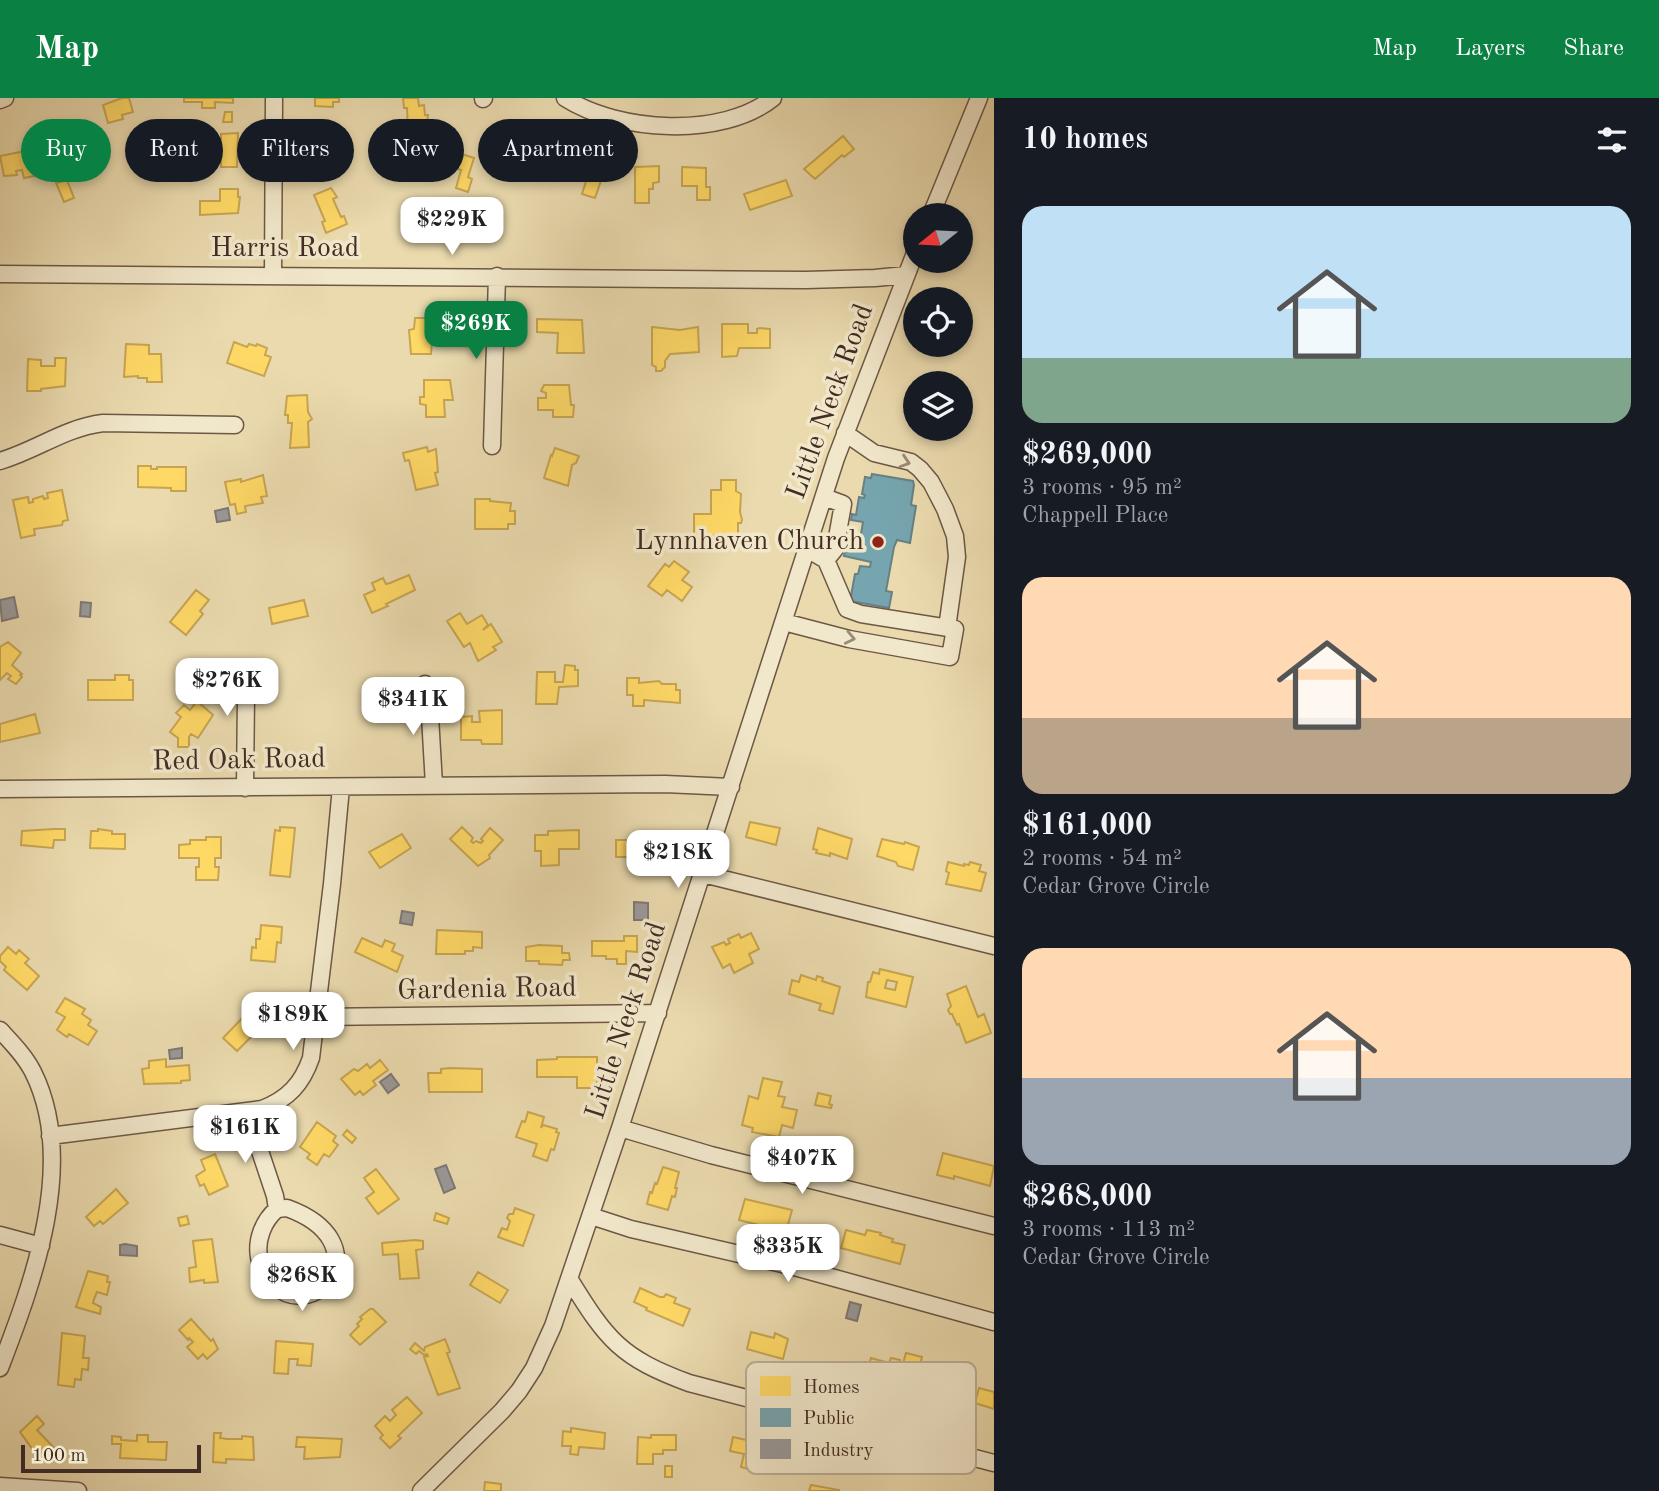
<!DOCTYPE html>
<html lang="en">
<head>
<meta charset="utf-8">
<style>
	:root { --surface:#171b24; --page:#20242c; --text:#f1f3f6; --muted:#9ea1a6; --accent:#0b8043 }
	body { margin:0; font-family:"Old Standard TT",serif; background:var(--page); color:var(--text); height:100vh; display:flex; flex-direction:column; font-size:26px; white-space:nowrap }
	* { box-sizing:border-box; margin:0 }
	p { font-size:23px; color:var(--muted) }
	.icon { flex:none; width:38px; height:38px; fill:none; stroke:currentColor; stroke-width:2; stroke-linecap:round; stroke-linejoin:round }
	.map { position:relative; flex:1; overflow:hidden }
	.side { display:flex; flex-direction:column; background:var(--surface); width:665px }
	.side>* { flex:none }
	.hud { position:absolute; left:21px; top:21px; width:665px; height:63px; display:flex; gap:14px }
	.needle { width:46px; rotate:252deg }
	.fabs { position:absolute; left:903px; top:105px; display:grid; gap:14px }
	.fabs a { display:grid; place-items:center; width:70px; height:70px; border-radius:50%; background:var(--surface); box-shadow:0 4px 10px #0003; font-size:35px }
	.scale { position:absolute; left:21px; bottom:18px; width:180px; box-sizing:border-box; padding-left:7px; border:4px solid #432c23; border-top:0; font-size:19px; line-height:24px; white-space:nowrap; color:#432c23; -webkit-text-stroke:5px #f1e7ca; paint-order:stroke }
	.price { position:absolute; translate:-50% -60px; padding:0 16px; border-radius:14px; background:#fff; color:#222; font-size:23px; line-height:46px; filter:drop-shadow(0 2px 4px #0008) }
	.price::after { content:''; position:absolute; left:50%; top:42px; width:21px; height:16px; margin-left:-10px; background:inherit; clip-path:polygon(0 0,100% 0,50% 100%) }
	.price.selected { background:var(--accent); color:#fff }
	ul { padding:0; list-style:none }
	li { display:grid; align-content:center; gap:14px; height:371px; padding:0 28px }
	li span { display:grid; place-items:center; height:217px; border-radius:21px; color:#555 }
	li>.icon { margin-inline-start:auto }
	span .icon { width:126px; height:126px; fill:#fffc; stroke-width:1 }
	li b { font-size:30px }
	h2 { display:flex; justify-content:space-between; align-items:center; height:84px; padding:0 28px; font-size:30px }
	.pill { padding:0 24px; border-radius:32px; background:var(--surface); box-shadow:0 4px 10px #0003; font-size:24px; line-height:63px }
	.pill.selected { background:var(--accent); color:#fff }
	header { display:flex; align-items:center; gap:42px; box-sizing:border-box; height:98px; padding:0 35px; background:var(--accent); color:#fff }
	header strong { font-size:33px }
	nav { display:flex; gap:38px; margin-inline-start:auto; font-size:24px }
	main { display:flex; flex:1; min-height:0 }
	.map>svg:first-child { display:block }
</style>
</head>
<body>
<header>
<strong>Map</strong>
<nav><a>Map</a><a>Layers</a><a>Share</a></nav>
</header>
<main>
<div class="map">
<svg width="994" height="1393" viewBox="0 0 994 1393">
	<rect width="100%" height="100%" fill="#eadaae"/>
	<filter id="stains"><feTurbulence type="fractalNoise" baseFrequency=".00286" numOctaves="4"/><feColorMatrix values="0 0 0 0 .2 0 0 0 0 .09 0 0 0 0 .02 0 0 0 .5 -.17"/></filter>
	<radialGradient id="worn" r=".72"><stop offset=".6" stop-color="#630" stop-opacity="0"/><stop offset="1" stop-color="#630" stop-opacity=".3"/></radialGradient>
	<path fill="#ffd966" stroke="#c7a552" stroke-width="2" fill-rule="evenodd" d="M122 0H129L133 14 122 17 123 21 108 25 103 7Z
		M184 0H233V5L215 4V10H202V4H184Z
		M315 0H339V4H333V9L315 8Z
		M403 0H418L419 8 424 7 425 17H428L426 32 408 33 407 10H404Z
		M225 14H232V24H223Z
		M76 29 78 32 81 31 90 54 80 58 81 60 63 66 61 62 57 63 48 39Z
		M336 33 337 48 333 49V72H316L317 34Z
		M238 35 237 69H221V36Z
		M523 35 546 38 543 55 536 54 535 59H529L528 69 518 67 520 56 507 54 509 39 522 41Z
		M843 38 854 51 844 59 842 57 815 81 804 71Z
		M36 51 39 68 32 70 34 78 24 80 22 72 16 73 17 77 4 78 0 58Z
		M452 53 474 60 468 79 472 81 468 94 456 90 461 72 447 68Z
		M569 56 598 63 597 65 606 68 595 100 582 96 587 80 564 72Z
		M659 68V84L653 85V91H649V105H635V69Z
		M682 69 706 70V89H710V102H697V88H682Z
		M67 82 74 100 64 104 56 85Z
		M786 82 792 98 750 112 744 96Z
		M331 90 337 99 333 101 341 119 344 118 347 126 326 135 322 124 325 123 314 97Z
		M220 91H238V99H240L238 115 200 117V103H220Z
		M415 220H453L452 232H433L431 256H411L409 232 414 231Z
		M537 221 582 222 584 255H557L558 235 537 234Z
		M722 226H748V235H757V231L760 230 770 231V250H739L737 258 722 259Z
		M652 229 680 232 698 229 699 254 670 256 665 263V269L661 273H656V269L652 267Z
		M234 244 247 249 249 246 256 248 257 246 267 250 265 257 271 259 264 278 227 265Z
		M126 246 149 247V256H161L162 284H147V280H138V278L124 279Z
		M55 260H66L65 288 41 291V293H27L28 261 41 262V268H55Z
		M424 282H450L453 302H444L445 319H426V307L420 306V299H424Z
		M544 287H569L571 307H574L573 319H553V312H538V300H546V295L541 293Z
		M307 297 308 314 312 321 308 324 309 349 290 350 292 325H288V317H285L287 298Z
		M427 349 428 354 436 351 438 374 435 375 438 387 416 392 409 362 405 363 403 355Z
		M555 350 579 358 576 365 572 367 568 388 544 380 551 357 552 358Z
		M138 368H151V371H157V369H186V393H171V390L138 389Z
		M263 377 267 398 261 399 263 405 245 408 246 414 237 416 235 406 230 407 225 384 241 381V384Z
		M721 382H736V393L741 396 740 414 742 422 741 425H738V437L694 438V416H711V392H721Z
		M62 392 68 422 63 423 62 427 34 431 35 437 21 440 13 402 28 399 29 405 33 404V401L43 398 44 401 48 400 47 395Z
		M475 401H490V403L511 405 510 413H515V426H508V431H475Z
		M674 463 689 474 682 482 692 489 682 503 667 492 662 498 648 488 665 466 669 469Z
		M409 477 415 492 386 506 388 508 372 515 364 497 375 492 372 485 383 480 386 486 390 485Z
		M196 492 209 502 200 513 203 516 186 537 170 524Z
		M304 502 308 518 272 526 269 510Z
		M460 515 467 526 482 517 488 527 483 532 491 526 502 544 493 549 496 552 478 563 470 545 464 549 447 523Z
		M8 544 21 555 12 567 22 576 20 577 22 579 16 586 8 581 11 578 7 575 0 582V549Z
		M565 567 575 568V572H578V588L559 589 557 606H536L537 574H555V584H563Z
		M115 577H129V582H133V602H88V582H115Z
		M627 580H639V585L659 583 662 586H676V592H680V605L644 602V608H633V597H627Z
		M197 603 213 617 198 640 191 636 189 639V649H178V640L170 634 181 619 176 615 184 607 190 612Z
		M502 612V646H482L481 642H461V619L472 618V624H480L479 613Z
		M35 616 40 635 0 644V626Z
		M750 724 780 730 776 747 746 739Z
		M280 729 295 730 290 779 270 777 275 732 280 733Z
		M462 729 473 740 471 743 473 745 476 743 481 745 483 743 481 741 490 730 503 742 489 757 490 760 478 768 450 741Z
		M818 730 852 741 847 761 830 755V758L816 755 817 752 813 751Z
		M54 731H65V742H54L53 750 21 747 22 733Z
		M98 731 112 733V736H125V751L90 750 91 733H98Z
		M579 732V751H559V767L541 768V753H535V737H548V733Z
		M402 736 411 750 380 770 369 754Z
		M661 737H671L672 759H667L668 764 655 765V759L644 760V768H634L633 759H616V742H633V739H644V742L661 741Z
		M206 739H221V760H215V769H219L218 782H196V769H199V760H179V747L190 746V742H206Z
		M882 741 904 746 905 744 919 749 913 772 898 768 896 764 877 758Z
		M948 764 964 768V766L969 767 970 764 981 767 979 773 986 775 981 793 946 786 949 775 946 773Z
		M261 827 282 829 281 845 277 844 275 864 251 862 252 849 256 850V841H260Z
		M437 832 482 834V850L473 849V853H465V856H436Z
		M751 835 759 851 749 856 753 865 734 875 730 866 723 870 712 849 724 844 726 847 730 845 728 841 739 836 741 840Z
		M624 838H637V854L626 853V866H617V861H606V858H592V843H624Z
		M362 840 382 849 385 842 395 846 392 853 403 858 397 874 355 854Z
		M539 847 562 848V855H569L570 862H563L562 867 539 866V863H526V849Z
		M8 849 16 856 19 852 29 861 25 865 39 878 27 892 4 872 6 869 0 863V858Z
		M880 871 913 879 906 909 866 899 868 884H870L873 874 879 876ZM887 882 897 884 895 892 885 890Z
		M801 877 816 882 817 878 823 880 822 883 840 889 833 916 819 912 821 906 789 896 792 882 799 884Z
		M966 888 978 919 984 916 991 935 966 945 959 926 957 927 952 916H950L948 912 951 908 947 896Z
		M65 900 85 911 82 916 91 922 88 927 97 933 88 947 69 936 67 939 57 932 65 919 56 914Z
		M249 913 263 927 237 953 223 940Z
		M557 959H597V990H577V979H537V962L557 961Z
		M166 961V969L189 967 190 982 181 983V985L144 986 142 971 149 970V963Z
		M380 962 388 972 373 983 376 987 363 997 360 993 355 997 341 981 354 971 358 973 367 966 370 970Z
		M450 970 482 971V994H429L428 975H441V971Z
		M763 980 782 984 778 998 785 999 782 1009 797 1012 793 1030 782 1027 779 1039 752 1034 753 1030 742 1027 749 998 758 1001Z
		M818 995 831 998 829 1006 832 1007 831 1010 815 1007Z
		M528 1014 544 1019 541 1030 543 1027 557 1031 556 1034 559 1035 554 1052 551 1051 547 1063 533 1058 537 1046 516 1039 522 1023 525 1024Z
		M317 1024 336 1038 333 1043 338 1047 329 1059 324 1056 317 1067 307 1060 310 1056 300 1049Z
		M347 1032 356 1040 352 1045 343 1037Z
		M943 1055 994 1068 990 1088 954 1078V1081L937 1077Z
		M215 1056 228 1088 209 1097 204 1086 200 1088 196 1078 205 1072 201 1062Z
		M663 1069 679 1074 675 1090H677L675 1099 672 1098 668 1112 647 1106 650 1094 652 1095 655 1085 657 1086Z
		M376 1071 399 1101 378 1116 366 1100 374 1094 364 1080Z
		M116 1091 128 1105 103 1126 100 1123 94 1128 86 1119Z
		M745 1101 792 1112 786 1134 739 1122Z
		M515 1110 534 1117 523 1148 498 1139 502 1130 507 1132 510 1123 507 1120 509 1116H513Z
		M436 1115 449 1120 447 1126 434 1122Z
		M187 1118 189 1126 180 1128 178 1120Z
		M846 1132 865 1137 867 1132 881 1135 880 1137 893 1141 892 1144 905 1147 900 1166 841 1150Z
		M212 1141 218 1184 204 1185V1182L190 1184 189 1170 196 1169 193 1143Z
		M415 1142 423 1143V1151L416 1152 419 1180 400 1181 398 1156 383 1157 382 1145Z
		M88 1173 108 1178 107 1184H110L107 1197 97 1194 94 1201 93 1205 101 1209 100 1216 76 1209Z
		M478 1174 508 1192 500 1205 470 1187Z
		M640 1190 660 1199H664L666 1196 676 1200 674 1205 690 1211 683 1228 646 1212 647 1210 634 1204Z
		M370 1211H373L386 1224 360 1247 350 1237 359 1228 357 1226 362 1221 360 1219Z
		M191 1221 211 1243 213 1241 218 1251 207 1261 203 1256 198 1261 187 1249 193 1244 189 1240 188 1242 179 1232Z
		M751 1234 774 1240 775 1235 788 1241 783 1261 747 1251Z
		M62 1235 85 1238 83 1260H89L88 1272 82 1271 81 1282 75 1281 74 1289 58 1287Z
		M445 1241 450 1254 447 1255 460 1290 438 1297 424 1259 428 1258 427 1256 424 1257 419 1253 416 1256 410 1251 415 1245 424 1253 425 1249Z
		M276 1243 313 1246 311 1268 297 1267 298 1261H289L288 1276 274 1275Z
		M906 1255 922 1259 914 1290 878 1283V1281L866 1277 871 1260 889 1265 891 1260 900 1262 899 1268 902 1269Z
		M979 1290 994 1294V1311L975 1305Z
		M407 1299 422 1315 398 1338 401 1340 390 1350 380 1340 383 1337 375 1328 385 1318 390 1323 396 1317 392 1312Z
		M37 1318 44 1326 37 1332 58 1354 49 1363 39 1353 36 1356 20 1334Z
		M571 1330 605 1335 604 1351 579 1349 578 1357 570 1356 571 1348H562L563 1333 571 1334Z
		M214 1335H221L220 1340 227 1341H242V1338L253 1339 254 1362 226 1361V1365L213 1364Z
		M137 1337H148V1344H167L166 1362 120 1360 121 1346H112V1338L121 1339V1342L137 1343Z
		M651 1337H676V1352H663V1356H653V1366H637L638 1339 651 1340Z
		M297 1339 342 1341 340 1359 304 1361 305 1349H296Z
		M733 1339 764 1346 761 1362 767 1363 764 1375 741 1369 744 1356 730 1353Z
		M665 1368H672V1379H665Z
		M485 1384 501 1386V1393H484Z
		M811 1387 839 1392V1393H809Z"/>
	<path fill="#76a5af" stroke="#678185" stroke-width="2" d="M872 376 913 383 914 387 911 407 916 408 910 445 897 442 894 449 886 493 892 494 889 510 850 503 855 476H858L860 468 870 469 871 464 844 458 846 447 859 448 863 424 851 422 852 416 856 417 859 399 864 400 865 397 862 396 865 379 871 380Z"/>
	<path fill="#999" stroke="#7f7876" stroke-width="2" d="M228 410 230 422 217 424 215 413Z
		M14 499 18 519 2 523 0 502Z
		M81 504 91 505 90 519 80 518Z
		M634 804 648 805V822H634Z
		M402 813 414 815 412 827 400 825Z
		M182 950V960L170 961 169 952Z
		M391 976 399 987 388 995 380 984Z
		M446 1067 455 1090 444 1095 435 1071Z
		M125 1146 137 1148V1158L120 1157V1147Z
		M850 1204 861 1207 857 1223 846 1220Z"/>
	<g fill="none" stroke-linecap="round" stroke-linejoin="round">
		<g stroke="#6d5846" stroke-width="19">
			<path id="minor" d="M565 0C618 34 722 41 773 0
				M483 1 484 0
				M0 2 5 0
				M931 117 979 0
				M0 176 806 182 875 180 906 177
				M273 177 274 0
				M845 335 874 355 911 364 920 371 931 384 945 411 955 438 957 459 947 530
				M492 348 497 178
				M0 363C37 352 64 330 103 325L235 327
				M824 399 843 406 835 451 826 462
				M784 524 849 541 950 559 955 531 861 516 847 511 826 462 807 451
				M425 586 429 601 434 687
				M245 690 246 596 249 588 264 572
				M0 691 665 686 731 689
				M703 776 994 848
				M316 919 658 915
				M0 932C12 945 25 958 33 974 78 1064 33 1184 0 1270
				M247 1014 275 1098 277 1111
				M620 1030 711 1057 994 1128
				M50 1038 262 1011C288 1001 302 986 311 960L332 786 341 689
				M287 1110C381 1144 318 1227 274 1187 266 1180 261 1170 259 1159 256 1142 263 1123 277 1111Z
				M591 1118 631 1131 791 1168 994 1224
				M0 1137 41 1148
				M570 1182C607 1242 621 1260 689 1285L994 1365
				M0 1388 78 1393
				M421 1393 502 1313 519 1293 534 1270 553 1228 620 1030 836 360 915 155"/>
		</g>
		<use href="#minor" stroke="#f1e7ca" stroke-width="16"/>
	</g>
	<defs><path id="oneway-chevron" d="M-2-3.5L2.5 0L-2 3.5" fill="none" stroke-width="1.6" stroke-linecap="round" stroke-linejoin="round" transform="scale(1.75)"/></defs>
	<g stroke="#9a8a76">
		<use href="#oneway-chevron" transform="translate(905 364) rotate(18)"/>
		<use href="#oneway-chevron" transform="translate(850 540) rotate(12)"/>
	</g>
	<circle fill="#8f2418" stroke="#f1e7ca" stroke-width="2.5" cx="878" cy="444" r="7"/>
	<g text-anchor="middle" dominant-baseline="central" stroke-width="7" stroke-linejoin="round" paint-order="stroke">
		<g font-size="28" fill="#432c23" stroke="#f1e7ca">
			<text x="285" y="151">Harris Road</text>
			<text transform="translate(831 304) rotate(-70)">Little Neck Road</text>
			<text transform="translate(239 663) rotate(-1)">Red Oak Road</text>
			<text transform="translate(487 892) rotate(-1)">Gardenia Road</text>
			<text transform="translate(627 923) rotate(-72)">Little Neck Road</text>
		</g>
		<g font-size="28" fill="#432c23" stroke="#f1e7ca" text-anchor="end">
			<text x="864" y="444">Lynnhaven Church</text>
		</g>
	</g>
	<rect x="746" y="1264" width="230" height="112" rx="10" fill="#f1e7ca" stroke="#bdaf98" stroke-width="2"/>
	<rect x="760" y="1278" width="31" height="20" fill="#ffd966"/>
	<rect x="760" y="1310" width="31" height="19" fill="#76a5af"/>
	<rect x="760" y="1341" width="31" height="20" fill="#999"/>
	<g font-size="19" fill="#432c23">
		<text x="803" y="1295">Homes</text>
		<text x="803" y="1326">Public</text>
		<text x="803" y="1358">Industry</text>
	</g>
	<rect width="100%" height="100%" filter="url(#stains)"/>
	<rect width="100%" height="100%" fill="url(#worn)"/>
</svg>
<div class="fabs">
<a><svg class="needle" viewBox="-14 -14 28 28"><path d="M0-13l5 13h-10z" fill="#e53935"/><path d="M0 13l5-13h-10z" fill="#9ea1a6"/></svg></a>
<a><svg class="icon" aria-label="locate" viewBox="0 0 24 24"><circle cx="12" cy="12" r="6"/><path d="M12 2v4M12 18v4M2 12h4M18 12h4"/></svg></a>
<a><svg class="icon" aria-label="layers" viewBox="0 0 24 24"><path d="M12 4l9 5-9 5-9-5zM3 14l9 5 9-5"/></svg></a>
</div>
<div class="scale">100 m</div>
<b class="price" style="left:452px;top:159px">$229K</b>
<b class="price selected" style="left:476px;top:263px">$269K</b>
<b class="price" style="left:227px;top:620px">$276K</b>
<b class="price" style="left:413px;top:639px">$341K</b>
<b class="price" style="left:678px;top:792px">$218K</b>
<b class="price" style="left:293px;top:954px">$189K</b>
<b class="price" style="left:245px;top:1067px">$161K</b>
<b class="price" style="left:802px;top:1098px">$407K</b>
<b class="price" style="left:788px;top:1186px">$335K</b>
<b class="price" style="left:302px;top:1215px">$268K</b>
<div class="hud">
<a class="pill selected">Buy</a>
<a class="pill">Rent</a>
<a class="pill">Filters</a>
<a class="pill">New</a>
<a class="pill">Apartment</a>
</div>
</div>
<section class="side">
<h2>10 homes<svg class="icon" aria-label="filters" viewBox="0 0 24 24"><path d="M4 7h16M4 17h16"/><circle cx="9" cy="7" r="2"/><circle cx="15" cy="17" r="2"/></svg></h2>
<ul>
<li><span style="background:linear-gradient(#bfe0f5 70%,#7fa58c 0)"><svg class="icon" aria-label="home" viewBox="0 0 24 24"><path d="M3 11l9-7 9 7M6 9v11h12V9"/></svg></span><div><b>$269,000</b><p>3 rooms · 95 m²</p><p>Chappell Place</p></div></li>
<li><span style="background:linear-gradient(#ffd9b3 65%,#b9a48a 0)"><svg class="icon" aria-label="home" viewBox="0 0 24 24"><path d="M3 11l9-7 9 7M6 9v11h12V9"/></svg></span><div><b>$161,000</b><p>2 rooms · 54 m²</p><p>Cedar Grove Circle</p></div></li>
<li><span style="background:linear-gradient(#ffd9b3 60%,#9aa5b1 0)"><svg class="icon" aria-label="home" viewBox="0 0 24 24"><path d="M3 11l9-7 9 7M6 9v11h12V9"/></svg></span><div><b>$268,000</b><p>3 rooms · 113 m²</p><p>Cedar Grove Circle</p></div></li>
</ul>
</section>
</main>
</body>
</html>
